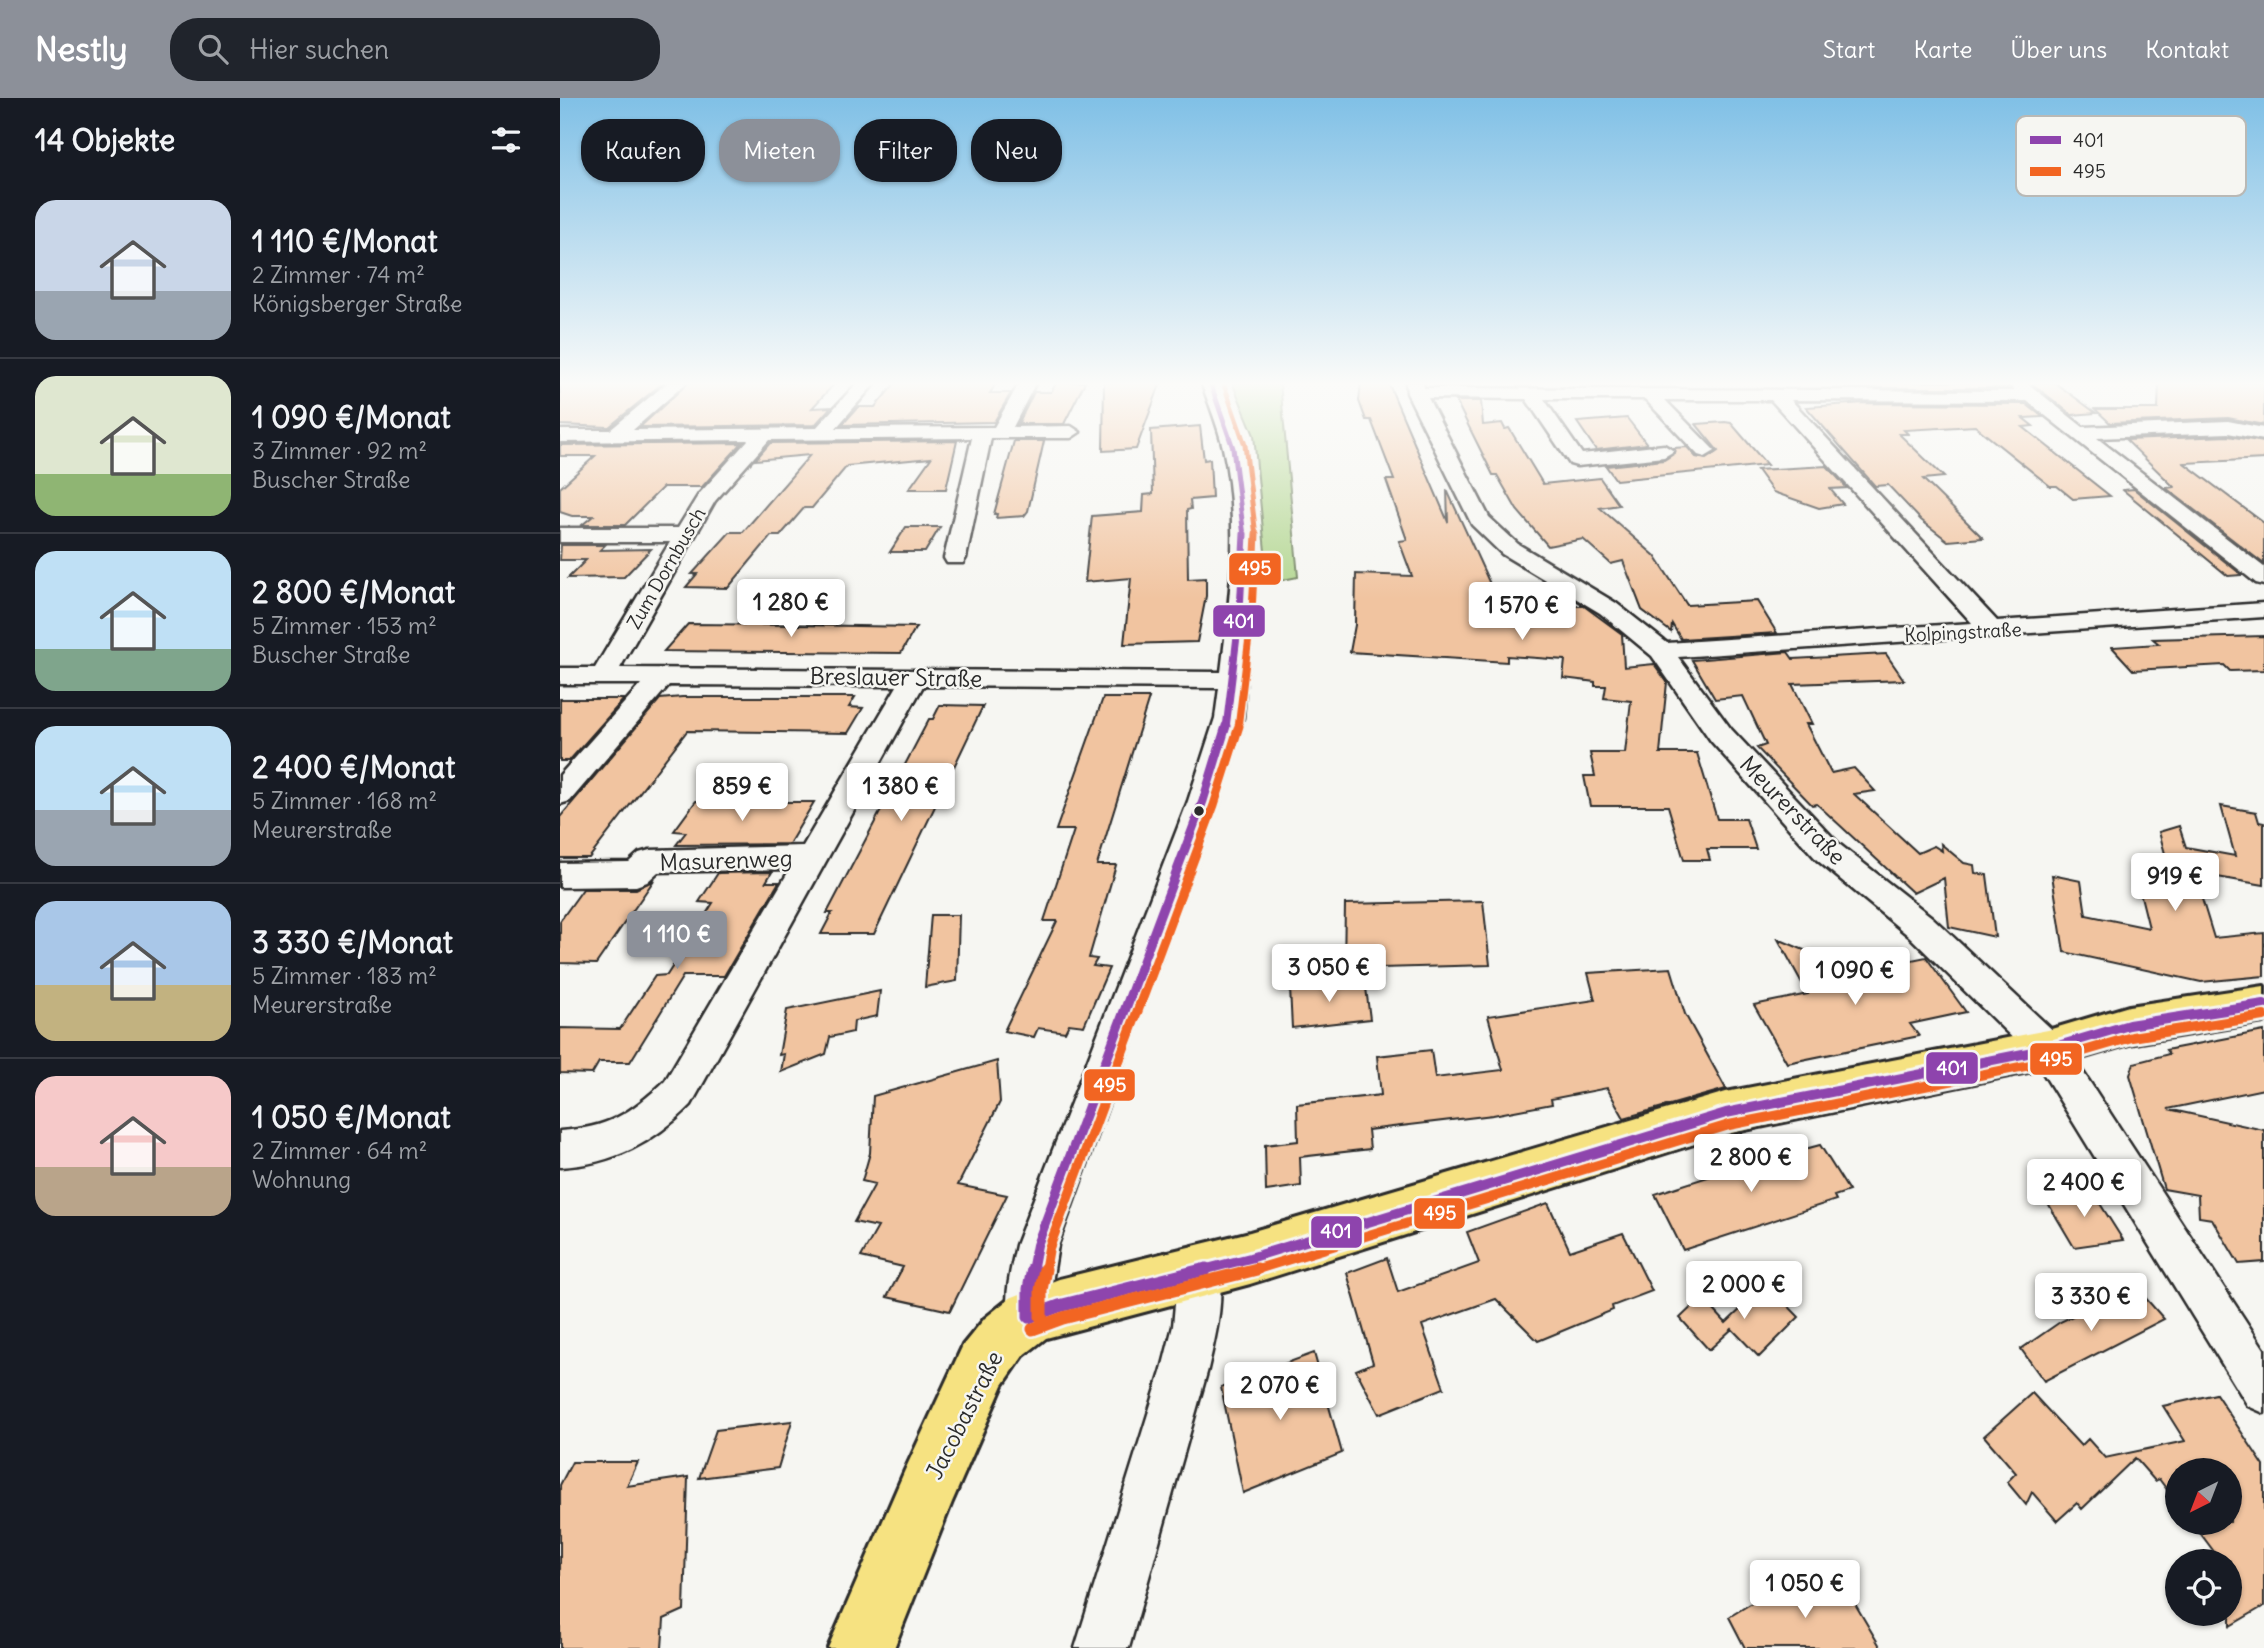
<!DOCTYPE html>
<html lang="de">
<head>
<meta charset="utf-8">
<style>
	:root { --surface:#171b24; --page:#20242c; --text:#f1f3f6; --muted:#9ea1a6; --line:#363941; --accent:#8c9099 }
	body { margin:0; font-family:Delius,sans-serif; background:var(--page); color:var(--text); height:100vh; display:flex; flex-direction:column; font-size:26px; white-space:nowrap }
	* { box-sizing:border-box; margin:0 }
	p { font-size:23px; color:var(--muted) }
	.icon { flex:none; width:38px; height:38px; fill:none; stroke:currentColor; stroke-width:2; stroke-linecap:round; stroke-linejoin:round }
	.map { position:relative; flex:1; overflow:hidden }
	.drawer { display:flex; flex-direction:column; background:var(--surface); width:560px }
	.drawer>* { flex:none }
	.top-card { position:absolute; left:21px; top:21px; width:665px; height:63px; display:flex; gap:14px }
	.needle { width:46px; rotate:222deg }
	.tools { position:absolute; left:1605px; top:1360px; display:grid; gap:14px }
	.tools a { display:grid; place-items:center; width:77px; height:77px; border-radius:50%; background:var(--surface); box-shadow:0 2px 5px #0004; font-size:35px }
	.price { position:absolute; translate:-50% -60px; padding:0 16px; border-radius:7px; background:#fff; color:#222; font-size:23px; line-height:46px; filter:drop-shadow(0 2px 4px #0008) }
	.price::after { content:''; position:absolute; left:50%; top:42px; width:21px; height:16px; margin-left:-10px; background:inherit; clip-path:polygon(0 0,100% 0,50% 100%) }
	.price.active { background:var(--accent); color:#fff }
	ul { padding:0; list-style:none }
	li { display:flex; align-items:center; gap:21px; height:175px; padding:0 35px }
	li+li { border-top:2px solid var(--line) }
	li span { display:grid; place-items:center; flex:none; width:196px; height:140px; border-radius:21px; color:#555 }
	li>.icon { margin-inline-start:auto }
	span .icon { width:84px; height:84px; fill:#fffc; stroke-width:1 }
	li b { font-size:30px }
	h2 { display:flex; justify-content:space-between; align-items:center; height:84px; padding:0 35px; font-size:30px }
	.tag { padding:0 24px; border-radius:28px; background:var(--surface); box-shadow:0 2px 5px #0004; font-size:24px; line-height:63px }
	.tag.active { background:var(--accent); color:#fff }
	header { display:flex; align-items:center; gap:42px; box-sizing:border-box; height:98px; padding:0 35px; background:var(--accent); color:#fff }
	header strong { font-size:33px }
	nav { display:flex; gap:38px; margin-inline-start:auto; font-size:24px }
	.search { width:490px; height:63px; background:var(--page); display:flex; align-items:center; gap:18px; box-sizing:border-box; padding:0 24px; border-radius:28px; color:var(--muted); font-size:26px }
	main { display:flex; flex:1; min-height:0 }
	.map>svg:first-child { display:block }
</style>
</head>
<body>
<header>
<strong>Nestly</strong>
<div class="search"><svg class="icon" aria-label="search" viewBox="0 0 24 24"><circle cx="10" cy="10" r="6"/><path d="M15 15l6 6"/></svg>Hier suchen</div>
<nav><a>Start</a><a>Karte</a><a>Über uns</a><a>Kontakt</a></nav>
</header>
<main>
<section class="drawer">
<h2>14 Objekte<svg class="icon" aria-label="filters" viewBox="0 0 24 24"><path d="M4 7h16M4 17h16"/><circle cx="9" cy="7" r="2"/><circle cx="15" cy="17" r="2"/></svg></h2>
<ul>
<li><span style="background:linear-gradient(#c9d6e8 65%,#9aa5b1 0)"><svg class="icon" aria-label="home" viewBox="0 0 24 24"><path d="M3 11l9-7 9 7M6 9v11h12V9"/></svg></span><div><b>1 110 €/Monat</b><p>2 Zimmer · 74 m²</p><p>Königsberger Straße</p></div></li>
<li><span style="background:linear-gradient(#dfe7d0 70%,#8fb573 0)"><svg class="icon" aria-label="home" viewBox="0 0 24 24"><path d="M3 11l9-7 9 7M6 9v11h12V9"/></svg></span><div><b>1 090 €/Monat</b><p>3 Zimmer · 92 m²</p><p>Buscher Straße</p></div></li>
<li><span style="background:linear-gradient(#bfe0f5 70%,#7fa58c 0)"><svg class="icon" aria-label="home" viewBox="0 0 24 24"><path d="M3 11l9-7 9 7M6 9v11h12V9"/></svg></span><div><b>2 800 €/Monat</b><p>5 Zimmer · 153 m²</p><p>Buscher Straße</p></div></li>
<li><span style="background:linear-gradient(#bfe0f5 60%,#9aa5b1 0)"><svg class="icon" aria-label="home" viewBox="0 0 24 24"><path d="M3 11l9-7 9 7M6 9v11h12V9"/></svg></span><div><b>2 400 €/Monat</b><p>5 Zimmer · 168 m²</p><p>Meurerstraße</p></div></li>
<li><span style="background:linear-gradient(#a9c7e8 60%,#c2b280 0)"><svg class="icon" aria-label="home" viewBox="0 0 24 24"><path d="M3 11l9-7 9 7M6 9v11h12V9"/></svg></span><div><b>3 330 €/Monat</b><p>5 Zimmer · 183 m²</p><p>Meurerstraße</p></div></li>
<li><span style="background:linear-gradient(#f6c9c9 65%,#b9a48a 0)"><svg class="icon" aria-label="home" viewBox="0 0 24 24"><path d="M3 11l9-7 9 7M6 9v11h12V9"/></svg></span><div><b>1 050 €/Monat</b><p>2 Zimmer · 64 m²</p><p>Wohnung</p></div></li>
</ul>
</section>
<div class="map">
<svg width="1704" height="1550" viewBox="0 0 1704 1550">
	<rect width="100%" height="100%" fill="#f6f6f2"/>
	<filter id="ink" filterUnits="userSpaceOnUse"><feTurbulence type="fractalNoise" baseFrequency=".0143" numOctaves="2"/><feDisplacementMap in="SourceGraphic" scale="14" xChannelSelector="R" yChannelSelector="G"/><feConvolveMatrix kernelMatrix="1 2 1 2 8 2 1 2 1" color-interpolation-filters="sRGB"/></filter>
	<g filter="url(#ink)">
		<path fill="#b3d691" stroke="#6f805e" stroke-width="2" d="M672 284H720L738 479 708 485 694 337Z"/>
		<path fill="#f1c4a0" stroke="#2b2b2b" stroke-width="2" d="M0 284H104L49 329 0 327Z
			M129 284H276L252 310 271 309 255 327 80 329Z
			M336 284H437L430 295H451L434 324 282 327 298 309H315Z
			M497 284H525L504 326H458L474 294H491Z
			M544 284H601L576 351 543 353Z
			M801 284H828L888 424 887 392 935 497H952L954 501 959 498 1006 500V508H1024L1062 536 1064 569 1094 566 1107 584 1100 655H1137L1157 721H1186L1196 751H1147L1150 762H1124L1108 708H1030L1024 678H1035L1030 655H1065L1071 603 1044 600 1046 588H1035V584L1003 580 1005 562 947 558V564L790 554 795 527 796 476 852 478 839 443 847 442 826 382H834L811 322H806L799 303Z
			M1290 284H1445L1450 290H1294Z
			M1470 284H1494L1536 315 1512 317Z
			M1599 284H1704V327L1668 320 1550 325 1535 311H1598Z
			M896 303H921L923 327 942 325 945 331 949 330 983 386 1040 380 1059 407 1040 410 1095 458 1127 507 1197 503 1217 535 1121 541 1112 526 1111 534 1082 512 1063 463 1051 466 1023 441 988 448 957 412 937 377H933Z
			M1305 305 1466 306 1483 319 1463 320 1473 328 1463 329 1550 398 1513 401 1497 388H1490L1415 328 1344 332 1348 336H1339L1384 379 1363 381 1423 440 1388 443 1361 422 1328 387 1315 388 1246 309Z
			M1067 320 1087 346 1036 352 1017 324Z
			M1165 324 1171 325 1207 367 1056 382 1046 368 1104 362 1115 355 1114 350 1127 349 1136 359 1146 361 1158 353 1136 326Z
			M640 328 644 362 650 361 652 400 630 402 631 411 627 412 628 481 646 480V498L637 544 564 546 571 480 525 484 532 418 583 414 584 397 593 396 591 332Z
			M1668 338 1704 344V361L1624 365 1704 425V466L1606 390 1614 389 1566 342Z
			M397 343 386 391H349L371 360 287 368 252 410H244L220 438H211L168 490 126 489 137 476H132L170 434H183L250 357 195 362 210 345Z
			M454 343H484L468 413 464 418 436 420 437 416H434Z
			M182 345 142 389H103L65 427H22L33 418H12L0 414V390L35 358H0V347Z
			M1267 368 1287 390 1270 391 1283 406 1259 410 1213 394 1197 372Z
			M1574 391 1682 477 1668 478 1563 392Z
			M346 429H380L365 454H330Z
			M1 447H45L40 452 91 451 64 479 8 480 26 462H0Z
			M128 526 238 527 356 529 341 555 104 553Z
			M1704 538V572L1670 573 1664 567 1573 572 1552 549 1599 546 1593 541Z
			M1228 554 1233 561 1326 556 1344 582 1232 586 1252 626H1246L1271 675 1294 670 1315 693 1294 696 1358 755 1374 748 1382 753 1381 746 1404 765 1414 767 1415 775 1427 777 1435 839 1389 829 1384 780 1353 795 1257 706 1252 707 1197 650 1206 647 1183 598 1155 601 1132 562Z
			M122 599H295L289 609 303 610 288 635 127 633 29 760H0V719L100 601Z
			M543 600H589L537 767H556L529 860 537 861 533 868 549 870 524 928 509 926 505 934 478 930 474 939 444 933 497 823H484L514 732H496Z
			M0 601H64L9 663H0Z
			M380 607 423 608 314 836H261L272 815H267L369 621H373Z
			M136 703 184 704H254L229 746 116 747 126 734 114 733Z
			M1661 708 1696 714 1699 724 1704 725V787L1634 775 1654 840 1704 835V878L1641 884 1504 854 1492 777 1521 783 1526 817 1589 830 1577 782 1614 788 1599 734 1619 728 1626 749 1675 758Z
			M212 774 206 784H219L164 878H123L70 964H39L32 976 0 975V930L60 931 95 878 107 877 153 805 139 804 158 775Z
			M94 782 36 866 0 865V823L23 791H76Z
			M923 803 930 867 784 871 785 806Z
			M371 817H399L397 883 365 889Z
			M1218 841 1256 857 1268 879 1366 859 1406 914 1350 926 1359 938 1227 965 1194 907 1248 896Z
			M1111 870 1125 916 1166 991 1064 1020 1047 990 991 1001 992 1006 933 1017 808 1032 810 1051 740 1059 741 1088 706 1093 705 1047 738 1043 737 1006 821 997 817 958 871 952 875 980 943 972 928 918 1035 902 1028 875Z
			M805 882 810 921 732 930 730 890Z
			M320 893 317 918 294 923 293 934 270 939 266 956 221 974 224 956 219 957 227 912Z
			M1704 933V991L1608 1011 1704 1032V1164L1679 1166 1652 1121 1639 1119 1638 1097 1604 1091 1570 977 1574 965 1609 956 1606 952Z
			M437 963 440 1004 398 1087 447 1097 390 1213 327 1199 343 1169 301 1159 318 1129 294 1124 315 1086 302 1083 310 1055 313 998Z
			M1240 1044 1245 1051 1260 1047 1289 1093 1274 1098 1276 1102 1123 1152 1095 1096 1179 1069 1176 1064Z
			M1532 1093 1563 1142 1514 1149 1485 1100Z
			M988 1105 1010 1153 1063 1135 1092 1193 1052 1208 1053 1212 978 1243 936 1201 862 1227 884 1290 819 1316 796 1272 813 1265 787 1175 827 1160 838 1194 919 1165 907 1134Z
			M1207 1186 1239 1219 1199 1259 1172 1231 1149 1252 1120 1220 1142 1199 1166 1225Z
			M1575 1188 1604 1221 1484 1283 1461 1251 1500 1224Z
			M754 1255 782 1355 683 1395 661 1289Z
			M1472 1295 1521 1348 1528 1341 1545 1360 1625 1343 1603 1308 1656 1296 1704 1368V1508L1670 1528V1463H1661L1632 1424H1670V1372H1617V1405L1599 1381 1595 1383 1575 1360 1522 1411 1517 1405 1497 1423 1472 1394 1466 1407 1447 1384 1456 1375 1424 1338Z
			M232 1323 218 1370 139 1380 156 1332Z
			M12 1364H78L67 1388 128 1379 124 1512 104 1521 102 1550H0V1387Z
			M1275 1472 1321 1550H1185L1169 1519 1215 1491 1222 1504Z"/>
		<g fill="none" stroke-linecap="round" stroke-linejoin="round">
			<g stroke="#2b2b2b" stroke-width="5">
				<path id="minor" d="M108 284H127L73 332 256 330 298 284H316L276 330 434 329 460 284H476L453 329 511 328 520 334 511 340H431L406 460 403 465H387L384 460 412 340 209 342 155 403 60 570 661 574C670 500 680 424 663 350 658 328 649 306 641 284H659L683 350 694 418 695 453 692 513 683 620 658 703 498 1147 491 1191V1219L485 1235 469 1241 453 1235C441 1206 450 1177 456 1147L628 703 655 620 659 590 363 588 131 1007C93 1045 54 1066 0 1069V1033C48 1030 70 1016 105 983L230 771 98 774 87 784 76 788 0 789V765L69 764 79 755 90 752 243 748 337 588 109 587 10 703 0 706V677L81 586H0V570H35L110 444H0V430H118L139 396 188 342 0 344V332H50Z
					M846 284H863L864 290 1455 293 1448 284H1466L1523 329 1668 323 1704 330V342L1668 335 1537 340 1704 469V487L1696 485 1467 303 1231 302 1437 523 1704 505V519L1442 537 1433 540 1425 538 1118 559 1171 631 1279 746 1373 820 1501 940 1704 1251V1315L1688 1308 1475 962 1349 838 1257 762 1151 643 1092 558 1040 515 942 456 912 427 847 295ZM868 300 966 301 1010 366 1017 368 1104 359 1114 353 1104 347 1022 356 984 301H1085L1138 357 1145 359 1155 353 1105 302H1211L1412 525 1107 545 1056 505 958 446 929 419Z
					M639 1152 654 1158C668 1192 656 1236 648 1271L569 1550H515L602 1271 613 1228 618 1173 624 1158Z"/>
			</g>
			<g stroke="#2b2b2b" stroke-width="6">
				<path id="major" d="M1704 888V924L1569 946 1488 970 1166 1036 690 1186 486 1240 463 1258 443 1287 392 1404 334 1550H268L345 1372 403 1247 425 1220 450 1200 499 1181 690 1134 1166 994 1488 932 1569 908Z"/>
			</g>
			<use href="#minor" fill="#f6f6f2" fill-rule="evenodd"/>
			<use href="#major" fill="#f6e281" fill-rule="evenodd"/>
			<g stroke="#f6f6f2" stroke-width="9">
				<path id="bus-1-far4" d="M650 284 673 350 684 438"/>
			</g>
			<g stroke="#f6f6f2" stroke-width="11">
				<path id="bus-1-far3" d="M666 630 680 513 684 436"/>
			</g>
			<g stroke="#f6f6f2" stroke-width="14">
				<path id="bus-1-far2" d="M580 871 643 703 666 628"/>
			</g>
			<g stroke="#f6f6f2" stroke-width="16">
				<path id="bus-1-far1" d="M472 1173 477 1147 581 869
					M639 1173 690 1160 1166 1015 1488 951 1569 927 1704 906"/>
			</g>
			<g stroke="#f6f6f2" stroke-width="18">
				<path id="bus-1" d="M469 1219 499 1208 646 1171
					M469 1219V1191L473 1171"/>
			</g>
			<g stroke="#f6f6f2" stroke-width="9">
				<path id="bus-2-far4" d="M663 284 685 347 696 438"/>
			</g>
			<g stroke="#f6f6f2" stroke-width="11">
				<path id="bus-2-far3" d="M678 630 692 514 696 436"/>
			</g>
			<g stroke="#f6f6f2" stroke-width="14">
				<path id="bus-2-far2" d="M593 871 654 707 679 628"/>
			</g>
			<g stroke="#f6f6f2" stroke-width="16">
				<path id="bus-2-far1" d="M485 1173 489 1150 594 869
					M691 1173 1169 1027 1490 963 1572 939 1704 918"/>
			</g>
			<g stroke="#f6f6f2" stroke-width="18">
				<path id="bus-2" d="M481 1219V1192L485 1171
					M473 1231 503 1220 697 1171"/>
			</g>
			<use href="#bus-1-far4" stroke="#8e44ad" stroke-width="5"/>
			<use href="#bus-1-far3" stroke="#8e44ad" stroke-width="7"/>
			<use href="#bus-1-far2" stroke="#8e44ad" stroke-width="9"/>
			<use href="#bus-1-far1" stroke="#8e44ad" stroke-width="10"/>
			<use href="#bus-1" stroke="#8e44ad" stroke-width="13"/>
			<use href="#bus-2-far4" stroke="#f26522" stroke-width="5"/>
			<use href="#bus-2-far3" stroke="#f26522" stroke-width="7"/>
			<use href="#bus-2-far2" stroke="#f26522" stroke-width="9"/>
			<use href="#bus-2-far1" stroke="#f26522" stroke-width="10"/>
			<use href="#bus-2" stroke="#f26522" stroke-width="13"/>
		</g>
	</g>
	<linearGradient id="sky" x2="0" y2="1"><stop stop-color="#80c0e6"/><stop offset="0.57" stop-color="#fbfbf9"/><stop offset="1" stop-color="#fbfbf9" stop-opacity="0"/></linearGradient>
	<rect width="1704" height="501" fill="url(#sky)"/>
	<circle fill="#2b2b2b" stroke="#f6f6f2" stroke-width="2.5" cx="639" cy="713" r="6"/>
	<g text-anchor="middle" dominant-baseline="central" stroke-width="5" stroke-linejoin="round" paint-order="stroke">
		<g font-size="19" fill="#2b2b2b" stroke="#f6f6f2">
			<text transform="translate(106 470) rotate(-60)">Zum Dornbusch</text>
			<text transform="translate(1403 534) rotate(-3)">Kolpingstraße</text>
		</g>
		<g font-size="23" fill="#2b2b2b" stroke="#f6f6f2">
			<text transform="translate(336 579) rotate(1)">Breslauer Straße</text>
			<text transform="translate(1233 712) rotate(46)">Meurerstraße</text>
			<text transform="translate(166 762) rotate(-2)">Masurenweg</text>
			<text transform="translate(404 1317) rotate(-63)">Jacobastraße</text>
		</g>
	</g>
	<rect x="1456" y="18" width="230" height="80" rx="10" fill="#f6f6f2" stroke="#b9b9b6" stroke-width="2"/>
	<rect x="1470" y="38" width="31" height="8" fill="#8e44ad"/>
	<rect x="1470" y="69" width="31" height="9" fill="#f26522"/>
	<g font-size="19" fill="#2b2b2b">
		<text x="1513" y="49">401</text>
		<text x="1513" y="80">495</text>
	</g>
	<g stroke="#f6f6f2" stroke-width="2.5">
		<rect x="668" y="454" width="54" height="34" rx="7" fill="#f26522"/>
		<rect x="652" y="506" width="54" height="34" rx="7" fill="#8e44ad"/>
		<rect x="1469" y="944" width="54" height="34" rx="7" fill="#f26522"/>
		<rect x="1365" y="953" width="54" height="34" rx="7" fill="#8e44ad"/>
		<rect x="523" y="970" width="53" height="34" rx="7" fill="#f26522"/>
		<rect x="853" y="1099" width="53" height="33" rx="7" fill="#f26522"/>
		<rect x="750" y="1117" width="53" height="34" rx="7" fill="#8e44ad"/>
	</g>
	<g font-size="19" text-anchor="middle" font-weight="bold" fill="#fff">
		<text x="695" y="477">495</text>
		<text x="679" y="530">401</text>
		<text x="1496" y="968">495</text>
		<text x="1392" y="977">401</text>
		<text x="550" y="994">495</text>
		<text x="880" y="1122">495</text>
		<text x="776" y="1140">401</text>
	</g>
</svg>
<div class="tools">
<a><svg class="needle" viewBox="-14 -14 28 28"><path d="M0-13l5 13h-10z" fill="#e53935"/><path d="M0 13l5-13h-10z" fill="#9ea1a6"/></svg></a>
<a><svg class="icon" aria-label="locate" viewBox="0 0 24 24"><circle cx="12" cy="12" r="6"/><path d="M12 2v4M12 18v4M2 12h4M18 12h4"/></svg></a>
</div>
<b class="price" style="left:231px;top:541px">1 280 €</b>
<b class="price" style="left:962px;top:544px">1 570 €</b>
<b class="price" style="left:182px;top:725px">859 €</b>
<b class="price" style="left:341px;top:725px">1 380 €</b>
<b class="price" style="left:1615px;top:815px">919 €</b>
<b class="price active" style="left:117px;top:873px">1 110 €</b>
<b class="price" style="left:769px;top:906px">3 050 €</b>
<b class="price" style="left:1295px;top:909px">1 090 €</b>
<b class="price" style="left:1191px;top:1096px">2 800 €</b>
<b class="price" style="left:1524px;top:1121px">2 400 €</b>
<b class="price" style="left:1184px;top:1223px">2 000 €</b>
<b class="price" style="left:1531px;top:1235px">3 330 €</b>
<b class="price" style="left:720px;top:1324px">2 070 €</b>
<b class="price" style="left:1245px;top:1522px">1 050 €</b>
<div class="top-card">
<a class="tag">Kaufen</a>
<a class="tag active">Mieten</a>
<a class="tag">Filter</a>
<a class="tag">Neu</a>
</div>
</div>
</main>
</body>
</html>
